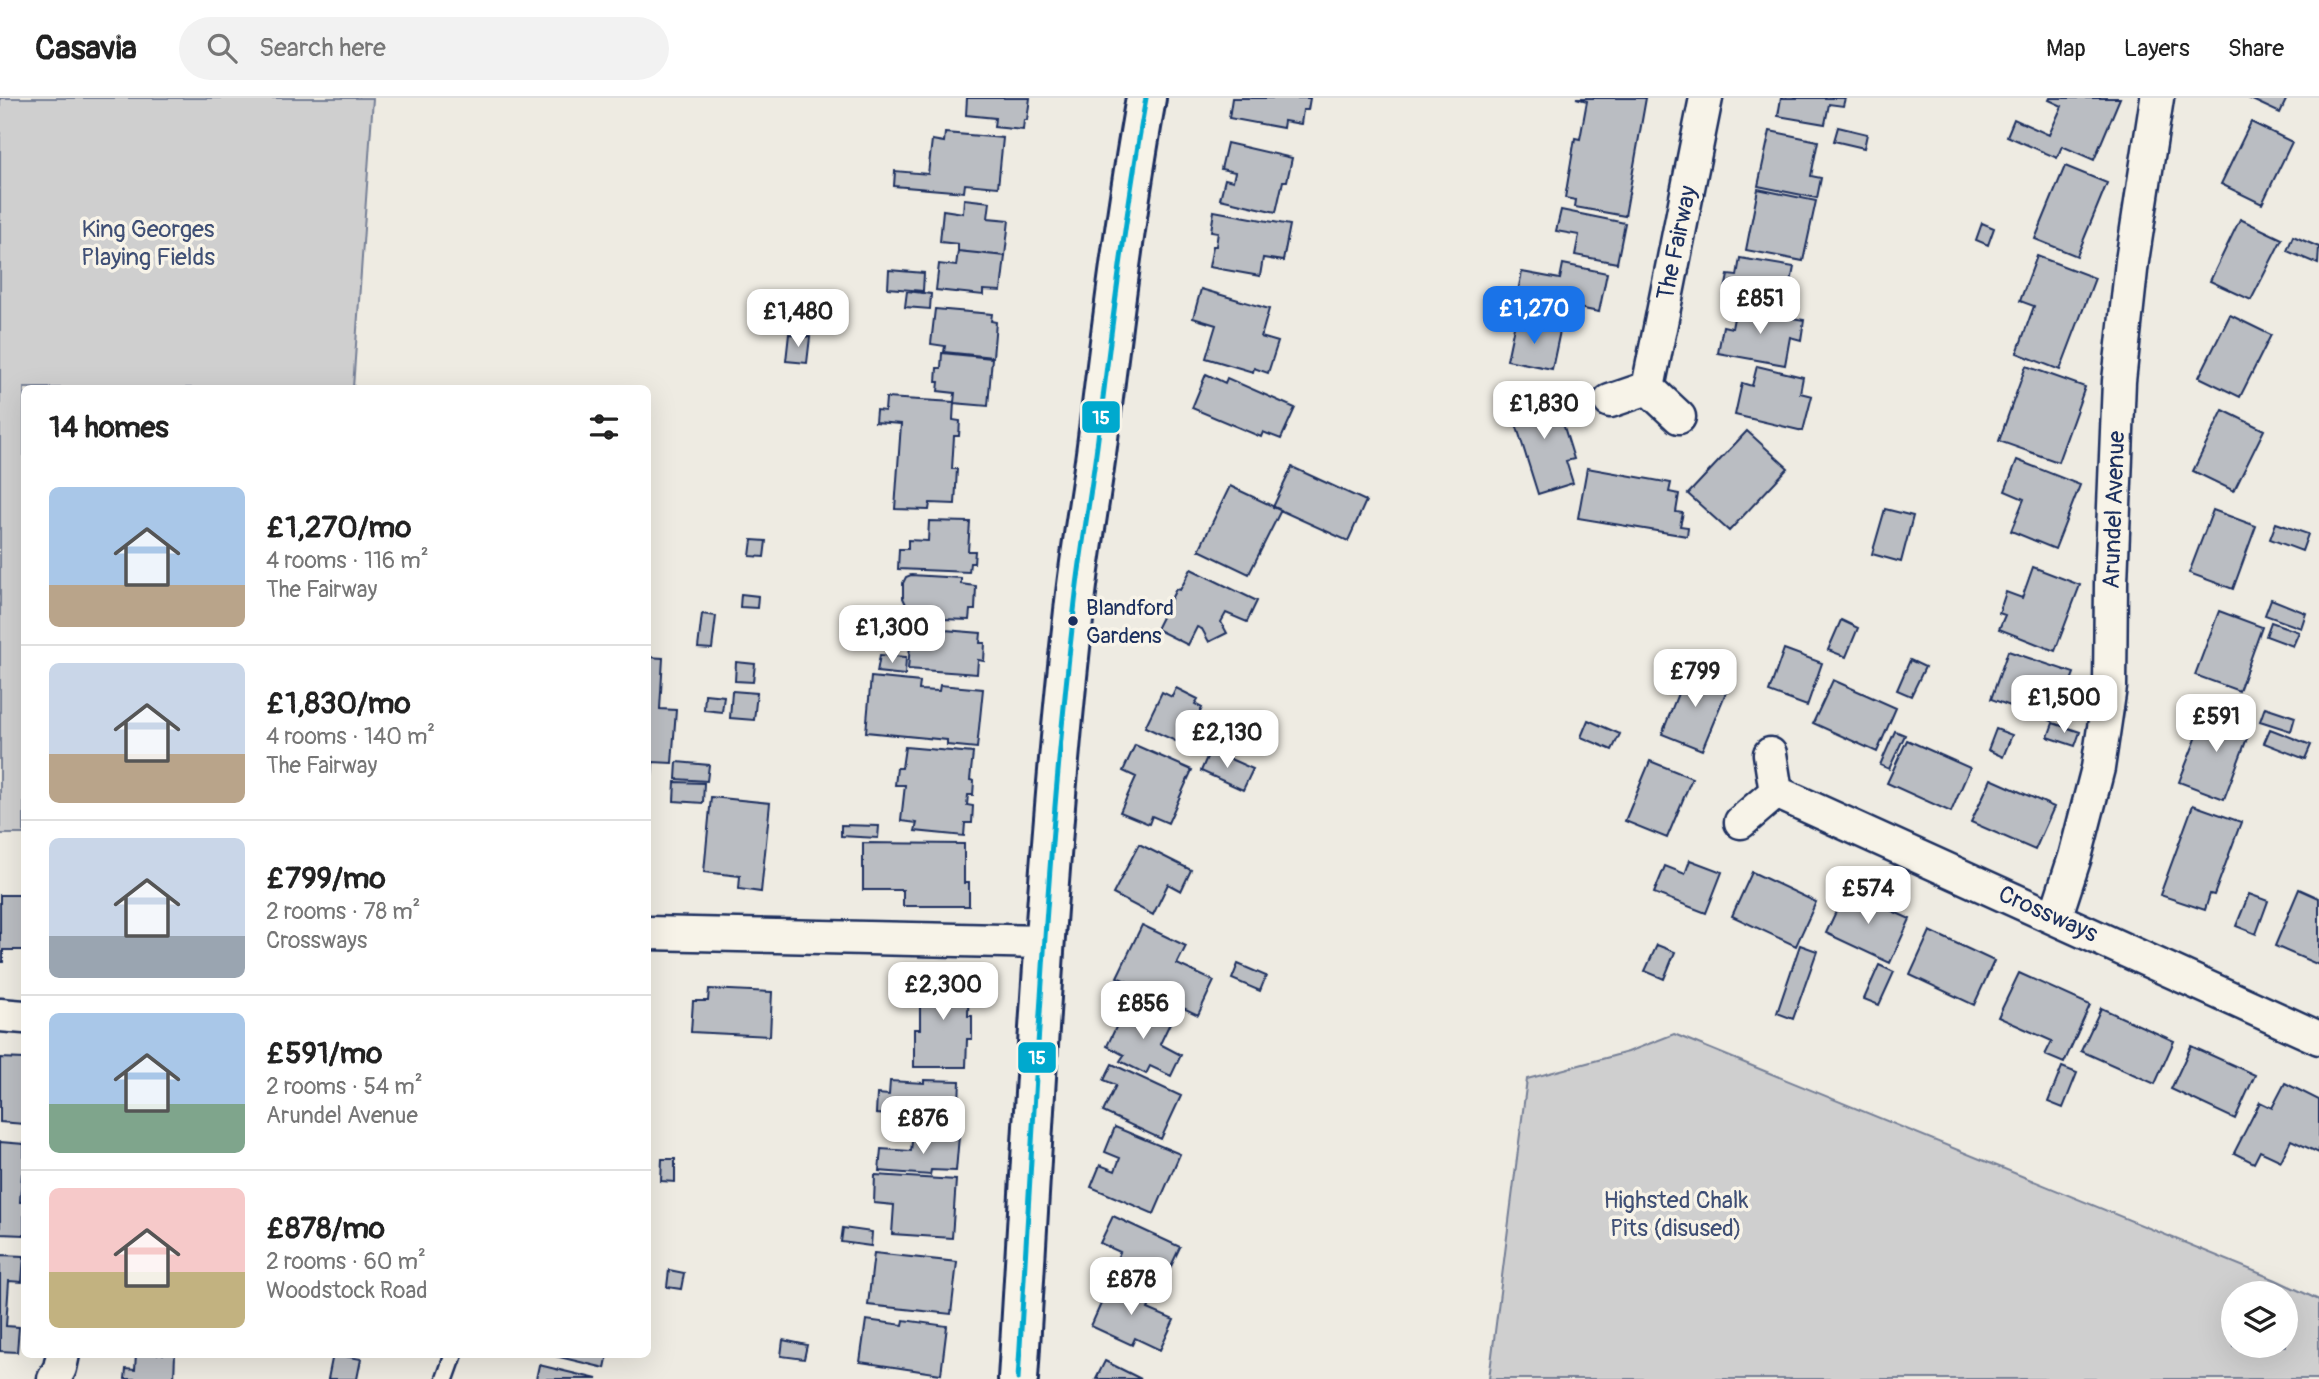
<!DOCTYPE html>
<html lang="en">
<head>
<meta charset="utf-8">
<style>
	:root { --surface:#fff; --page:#f2f2f2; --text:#222; --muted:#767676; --line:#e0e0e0; --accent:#1a73e8 }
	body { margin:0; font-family:Pangolin,sans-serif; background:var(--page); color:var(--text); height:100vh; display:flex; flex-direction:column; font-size:26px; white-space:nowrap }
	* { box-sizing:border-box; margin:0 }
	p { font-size:23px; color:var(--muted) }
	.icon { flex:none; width:38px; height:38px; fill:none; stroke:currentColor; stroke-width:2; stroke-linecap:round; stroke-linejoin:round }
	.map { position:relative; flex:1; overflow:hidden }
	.drawer { position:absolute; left:21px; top:287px; width:630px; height:973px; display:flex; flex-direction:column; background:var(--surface); border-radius:10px; box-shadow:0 7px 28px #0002 }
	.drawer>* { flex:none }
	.tools { position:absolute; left:2221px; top:1183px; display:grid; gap:14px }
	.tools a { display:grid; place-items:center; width:77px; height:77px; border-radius:50%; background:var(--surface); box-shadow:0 7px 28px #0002; font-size:35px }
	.price { position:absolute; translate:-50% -60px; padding:0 16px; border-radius:14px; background:#fff; color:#222; font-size:23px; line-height:46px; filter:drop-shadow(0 2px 4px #0008) }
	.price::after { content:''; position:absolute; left:50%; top:42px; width:21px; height:16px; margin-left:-10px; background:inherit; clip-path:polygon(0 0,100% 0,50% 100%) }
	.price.on { background:var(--accent); color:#fff }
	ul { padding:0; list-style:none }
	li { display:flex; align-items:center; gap:21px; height:175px; padding:0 28px }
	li+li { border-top:2px solid var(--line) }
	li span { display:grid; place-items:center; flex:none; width:196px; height:140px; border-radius:10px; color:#555 }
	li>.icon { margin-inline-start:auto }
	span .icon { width:84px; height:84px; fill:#fffc; stroke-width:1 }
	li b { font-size:30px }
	h2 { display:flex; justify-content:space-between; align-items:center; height:84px; padding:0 28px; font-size:30px }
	header { display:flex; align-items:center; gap:42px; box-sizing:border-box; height:98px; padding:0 35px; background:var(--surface); border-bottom:2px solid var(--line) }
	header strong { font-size:33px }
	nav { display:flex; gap:38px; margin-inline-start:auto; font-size:24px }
	.search { width:490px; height:63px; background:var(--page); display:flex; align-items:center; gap:18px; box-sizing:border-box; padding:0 24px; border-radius:38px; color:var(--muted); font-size:26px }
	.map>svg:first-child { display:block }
</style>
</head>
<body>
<header>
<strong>Casavia</strong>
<div class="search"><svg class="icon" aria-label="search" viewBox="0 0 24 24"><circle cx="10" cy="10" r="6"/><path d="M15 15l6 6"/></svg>Search here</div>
<nav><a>Map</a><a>Layers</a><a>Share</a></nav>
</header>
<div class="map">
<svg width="2319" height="1281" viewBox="0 0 2319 1281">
	<rect width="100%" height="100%" fill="#eeebe2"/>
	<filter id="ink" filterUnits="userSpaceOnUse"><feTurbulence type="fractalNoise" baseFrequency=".0143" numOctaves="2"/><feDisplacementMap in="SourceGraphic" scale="14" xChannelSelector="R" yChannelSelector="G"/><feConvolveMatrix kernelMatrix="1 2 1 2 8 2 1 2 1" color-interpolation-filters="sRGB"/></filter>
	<g filter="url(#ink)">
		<path fill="#cfcfcf" stroke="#757f96" stroke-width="2" fill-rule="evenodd" d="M0 0H373L353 290H24V736H0Z
			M1674 936 2276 1182 2319 1202V1281H1489L1527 981 1628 954ZM2286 1195V1248H2233V1195Z"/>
		<path fill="#babdc2" stroke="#1b2f5e" stroke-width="2" d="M967 0H1030L1027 22H1024L1023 32 994 29 995 20 966 17Z
			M1232 0H1310L1308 12H1303L1301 26 1284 23 1283 30 1229 20Z
			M1576 0H1646L1625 118 1575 109 1576 102 1565 100 1575 40 1580 41 1587 3Z
			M1781 0H1845L1843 8 1829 6 1825 26 1778 18Z
			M2050 0H2120L2094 62 2062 48 2057 60 2007 38 2014 21 2049 37 2062 8 2049 2Z
			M2248 0H2287L2280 15Z
			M2251 24 2292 44 2262 106 2221 86Z
			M1838 29 1867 36 1864 50 1834 43Z
			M1770 33 1818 43 1811 78 1821 80 1817 100 1758 88Z
			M945 35 1003 40 998 89 965 86 964 94 894 88 895 73 928 76 932 42 944 44Z
			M1227 45 1292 60 1287 83H1283L1276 114 1220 101 1225 81 1233 83 1235 74 1221 71Z
			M2065 68 2107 85 2077 158 2035 141Z
			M1758 91 1816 103 1803 163 1746 152Z
			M964 101 990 104 988 120 1009 122 1005 158 958 153V146L940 144 943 112 963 115Z
			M1561 112 1625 125 1617 165 1575 157 1579 137 1556 133Z
			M1214 113 1290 127 1283 163 1263 160 1260 178 1209 169 1213 148H1216L1218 134 1211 133Z
			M2240 121 2282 141 2251 202 2210 183Z
			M1982 125 1994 130 1988 147 1976 142Z
			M2293 138 2319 149 2318 166 2287 153Z
			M958 153 1005 158 1001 193 983 192V197L936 192 939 166 956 168Z
			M2037 158 2095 180 2060 272 2017 255 2034 208 2020 203Z
			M1740 160 1794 169 1788 200 1779 198 1778 205 1755 202 1754 207 1723 202 1728 177 1737 178Z
			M1563 166 1607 175 1599 214 1517 198 1522 174 1560 181Z
			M889 172 924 175 923 193 888 190Z
			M1201 191 1269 211 1261 239 1278 244 1268 275 1254 270 1253 274 1206 260 1216 227 1193 220Z
			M907 193 931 196 930 211 905 209Z
			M1736 210 1804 222 1801 242 1790 239 1785 267 1718 255 1723 228 1732 230Z
			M935 211 992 216 991 223 996 224 993 259 944 254 945 248 931 246Z
			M2230 217 2271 237 2240 299 2199 279Z
			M1515 224 1560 233 1552 271 1507 262Z
			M789 236 810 239 807 265 786 263Z
			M942 255 992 260 988 308 954 305 955 295 938 293 939 284H936L937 270H941Z
			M1757 268 1803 279 1800 295 1812 298 1803 333 1735 317 1742 285 1752 288Z
			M2026 268 2085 289 2058 364 1999 343Z
			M1206 276 1225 285 1227 280 1295 310 1281 341 1263 334 1261 339 1192 310Z
			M1553 293 1574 361 1566 363 1573 385 1538 396 1510 307Z
			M886 300 954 304 953 322 960 323 959 338H954L952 371H957L955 406 930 405 929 412 895 411 901 326 875 324 876 312 885 313Z
			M2223 312 2264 332 2234 393 2193 373Z
			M1747 333 1788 370 1729 433 1688 396Z
			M2017 362 2080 387 2055 451 2011 433 2024 401 2005 393Z
			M1292 369 1366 403 1348 443 1273 409Z
			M1587 370 1671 385 1669 394 1679 396 1676 414 1683 415 1680 428 1688 429 1687 438 1578 420Z
			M1230 388 1281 412 1249 476 1199 452Z
			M1885 411 1913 418 1901 464 1872 456Z
			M2213 412 2256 428 2233 491 2189 475Z
			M929 423 970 424 968 453H975L974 465H970L969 474 898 471 899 451H908V442L928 443Z
			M2276 425 2308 436 2302 453 2270 441Z
			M752 442 766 443 764 459 750 458Z
			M2033 469 2080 487 2055 553 1999 531 2005 517 1999 515 2006 494 2022 500Z
			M1191 471 1257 503 1247 524 1226 515 1221 524 1227 535 1209 544 1202 531 1197 529 1188 547 1156 531 1176 491 1180 492Z
			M911 477 961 480V486L976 488 975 512H970L969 522 943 521V524L907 521 908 511 903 500V485L906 479Z
			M741 496 758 498 757 510 740 509Z
			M2271 501 2306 515 2301 530 2265 517Z
			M2219 513 2262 529 2239 593 2195 577Z
			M702 516 716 518 712 551 698 550Z
			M1841 522 1858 530 1846 559 1828 552Z
			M2271 524 2299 534 2293 548 2266 538Z
			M932 531 981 535 980 545H985L984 563 978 562 977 576 908 571 910 547 930 548Z
			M1784 551 1822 565 1807 608 1769 594Z
			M2008 553 2074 575 2064 601 2060 600 2052 623 1991 601Z
			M880 557 906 559 905 577 877 574Z
			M648 559 663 560 660 611 676 612 672 665 653 664 652 679H648Z
			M1910 562 1925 569 1911 598 1897 592Z
			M736 564 755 566 753 584 735 583Z
			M1688 570 1729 587 1702 652 1662 636Z
			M871 579 920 584 919 592 939 593 940 587 983 591 977 650 947 647V642L866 634Z
			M1833 582 1896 610 1877 654 1813 625Z
			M1176 590 1198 601 1195 606 1202 610 1184 647 1145 629 1162 594 1172 599Z
			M732 593 757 595 754 622 730 620Z
			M705 596 724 598 722 614 704 612Z
			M2265 609 2295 619 2291 633 2260 623Z
			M2208 610 2252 627 2224 701 2179 684Z
			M1588 622 1620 636 1612 652 1581 639Z
			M2053 625 2080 634 2075 648 2048 639Z
			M1996 631 2012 637 2003 659 1988 652Z
			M2270 631 2311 647 2305 661 2264 645Z
			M1895 633 1905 637 1889 671 1880 667Z
			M1907 642 1970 670 1951 714 1887 685Z
			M1135 647 1192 672 1168 725 1152 718 1149 726 1120 714 1136 679 1123 673Z
			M905 649 973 655 970 682 974 683 973 697H968L967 707 973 708 972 725H965L964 738 915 733 917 725 901 723 905 687H895L897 670H902Z
			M1210 652 1253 671 1243 692 1201 673Z
			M1650 663 1692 680 1667 740 1625 723Z
			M677 664 709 667 707 683 676 681Z
			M1991 681 2054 709 2035 752 1971 724Z
			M675 684 704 685 703 705 674 703Z
			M711 699 770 705 761 794 739 791 740 778 704 774Z
			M2193 707 2241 724 2214 797 2210 796 2205 812 2160 797Z
			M841 727 879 728 878 740 841 738Z
			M863 745 964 746V785H969V808H903V792H863Z
			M1139 746 1191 772 1181 793 1168 786 1153 817 1113 796Z
			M1690 762 1722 774 1706 815 1654 795 1665 768 1685 776Z
			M1752 774 1816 804 1796 848 1732 818Z
			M2299 791 2319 800V867L2275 848Z
			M1846 792 1910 821 1890 865 1826 835Z
			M2249 796 2268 803 2256 836 2236 828Z
			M0 797H24V852H3V864H0Z
			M1142 827 1186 848 1177 866 1214 883 1198 917 1117 879Z
			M1930 833 1994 863 1974 907 1910 877Z
			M1657 847 1675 854 1664 881 1645 873Z
			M1800 847 1817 853 1793 921 1777 915Z
			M1238 866 1266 878 1260 893 1232 881Z
			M1879 867 1894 874 1879 907 1864 901Z
			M2019 875 2090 907 2064 965 2045 957 2052 943 1998 919Z
			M920 876 969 877 968 918H972V941H967L966 969H914V931H920Z
			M709 891 772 894 770 938 691 934 693 903H708Z
			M1128 904 1170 925 1160 946 1181 957 1171 978 1150 968 1146 976 1120 963 1124 957 1107 948Z
			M2101 910 2174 943 2155 986 2081 953Z
			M2191 948 2255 977 2235 1021 2171 991Z
			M0 960 24 961V1026L0 1024Z
			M1112 966 1181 998 1161 1041 1103 1014 1116 987 1104 982Z
			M2062 969 2077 975 2063 1010 2048 1004Z
			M924 982 960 983 958 1026 924 1025V1015L914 1014 913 1022 890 1021V1017L876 1016 877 996 889 997 890 983 924 985Z
			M2285 985 2319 1002V1055L2291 1042 2281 1063 2260 1053 2254 1065 2234 1055 2260 1004 2272 1010Z
			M1115 1029 1180 1056 1154 1116 1091 1089 1100 1067 1115 1073 1120 1060 1105 1054Z
			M913 1035 959 1038 956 1073 931 1072 930 1077 879 1073 881 1051 911 1053Z
			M0 1044 24 1046V1076H22L20 1104H24V1137L0 1136Z
			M662 1061H675V1084L661 1083Z
			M875 1077 956 1082 952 1140 892 1136 894 1107 874 1105Z
			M1113 1118 1180 1149 1158 1196 1111 1173 1120 1154 1100 1145Z
			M843 1130 872 1134 871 1148 841 1144Z
			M874 1155 957 1164 951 1216 868 1207Z
			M0 1157 24 1158 22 1184 9 1183 6 1228 19 1229 17 1254 0 1253Z
			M669 1172 684 1175 681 1191 667 1189Z
			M1112 1181 1153 1200 1148 1211 1174 1222 1160 1252 1135 1240 1132 1247 1091 1228Z
			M866 1222 903 1227 904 1222 947 1228 941 1276 860 1264Z
			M783 1242 807 1247 804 1261 781 1258Z
			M136 1256H175L174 1281H125L126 1271 135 1272Z
			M333 1256 361 1261 357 1281H328Z
			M547 1256H608L605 1270Z
			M1105 1263 1141 1281H1096Z
			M539 1267 597 1281H536Z"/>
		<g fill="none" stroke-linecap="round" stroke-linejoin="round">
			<g stroke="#1b2f5e" stroke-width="21">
				<path id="lane" d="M445 1281 454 1256"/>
			</g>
			<g stroke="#1b2f5e" stroke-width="37">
				<path id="street" d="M1648 290 1706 0
					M1610 303 1648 290 1679 319
					M1776 694 2319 940
					M1741 724 1776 694 1770 656
					M2055 820 2075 759 2098 670 2110 589 2111 484 2119 283 2132 163 2157 0
					M648 835 1045 844
					M0 917 24 919
					M54 1281 60 1270 63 1256"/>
			</g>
			<g stroke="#1b2f5e" stroke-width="44">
				<path id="secondary" d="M1018 1281C1034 1025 1045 768 1074 513 1080 455 1091 397 1098 340 1112 226 1126 113 1146 0"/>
			</g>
			<use href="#lane" stroke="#f7f3e8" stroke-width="16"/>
			<use href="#street" stroke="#f7f3e8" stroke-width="32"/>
			<use href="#secondary" stroke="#f7f3e8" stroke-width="38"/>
			<g stroke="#f7f3e8" stroke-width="10">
				<path id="bus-1" d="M1018 1281C1034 1025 1045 768 1074 513 1080 455 1091 397 1098 340 1112 226 1126 113 1146 0"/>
			</g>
			<use href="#bus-1" stroke="#00a9ce" stroke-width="5"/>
		</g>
	</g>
	<circle fill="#1b2f5e" stroke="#f7f3e8" stroke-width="2.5" cx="1073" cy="523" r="6"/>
	<g text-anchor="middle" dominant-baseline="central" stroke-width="7" stroke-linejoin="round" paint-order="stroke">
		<g font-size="22" fill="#1b2f5e" stroke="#f7f3e8" text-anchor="start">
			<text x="1086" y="510">Blandford<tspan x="1086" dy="28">Gardens</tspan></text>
		</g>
		<g font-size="24" fill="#3f4f75" stroke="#f7f3e8">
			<text x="148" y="131">King Georges<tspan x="148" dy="28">Playing Fields</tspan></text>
			<text x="1676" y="1102">Highsted Chalk<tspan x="1676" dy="28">Pits (disused)</tspan></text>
		</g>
		<g font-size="24" fill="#1b2f5e" stroke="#f7f3e8">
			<text transform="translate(1677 145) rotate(-78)">The Fairway</text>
			<text transform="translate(2114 412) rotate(-88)">Arundel Avenue</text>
			<text transform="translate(2048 816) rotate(24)">Crossways</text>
		</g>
	</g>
	<g stroke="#f7f3e8" stroke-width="2.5">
		<rect x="1081" y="302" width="40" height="34" rx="7" fill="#00a9ce"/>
		<rect x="1017" y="943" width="40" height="33" rx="7" fill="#00a9ce"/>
	</g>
	<g font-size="19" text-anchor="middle" font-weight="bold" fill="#fff">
		<text x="1101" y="326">15</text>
		<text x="1037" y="966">15</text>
	</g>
</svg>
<div class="tools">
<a><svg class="icon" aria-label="layers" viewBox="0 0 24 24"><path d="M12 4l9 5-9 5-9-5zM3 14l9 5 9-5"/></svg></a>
</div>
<b class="price" style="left:1760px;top:238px">£851</b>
<b class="price on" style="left:1534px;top:248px">£1,270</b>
<b class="price" style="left:798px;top:251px">£1,480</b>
<b class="price" style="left:1544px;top:343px">£1,830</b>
<b class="price" style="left:892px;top:567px">£1,300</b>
<b class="price" style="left:1695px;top:611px">£799</b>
<b class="price" style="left:2064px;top:637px">£1,500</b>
<b class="price" style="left:2216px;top:656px">£591</b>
<b class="price" style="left:1227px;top:672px">£2,130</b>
<b class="price" style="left:1868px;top:828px">£574</b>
<b class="price" style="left:943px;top:924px">£2,300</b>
<b class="price" style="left:1143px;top:943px">£856</b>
<b class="price" style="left:923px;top:1058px">£876</b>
<b class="price" style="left:1131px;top:1219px">£878</b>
<section class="drawer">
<h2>14 homes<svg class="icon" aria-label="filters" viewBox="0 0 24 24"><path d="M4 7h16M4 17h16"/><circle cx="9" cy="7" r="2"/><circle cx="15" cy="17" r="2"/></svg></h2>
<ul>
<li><span style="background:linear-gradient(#a9c7e8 70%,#b9a48a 0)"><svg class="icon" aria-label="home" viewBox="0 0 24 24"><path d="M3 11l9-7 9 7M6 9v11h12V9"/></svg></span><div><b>£1,270/mo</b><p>4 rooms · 116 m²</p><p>The Fairway</p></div></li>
<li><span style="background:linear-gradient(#c9d6e8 65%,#b9a48a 0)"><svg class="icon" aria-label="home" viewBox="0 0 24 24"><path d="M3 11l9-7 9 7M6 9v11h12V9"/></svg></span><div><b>£1,830/mo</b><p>4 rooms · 140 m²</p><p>The Fairway</p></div></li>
<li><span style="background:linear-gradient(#c9d6e8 70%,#9aa5b1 0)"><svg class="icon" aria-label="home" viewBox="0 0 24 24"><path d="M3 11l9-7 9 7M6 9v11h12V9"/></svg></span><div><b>£799/mo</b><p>2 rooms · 78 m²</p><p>Crossways</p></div></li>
<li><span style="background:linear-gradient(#a9c7e8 65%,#7fa58c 0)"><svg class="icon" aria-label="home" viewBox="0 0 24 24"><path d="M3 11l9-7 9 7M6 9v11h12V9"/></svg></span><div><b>£591/mo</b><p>2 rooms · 54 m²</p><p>Arundel Avenue</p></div></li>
<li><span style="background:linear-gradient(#f6c9c9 60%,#c2b280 0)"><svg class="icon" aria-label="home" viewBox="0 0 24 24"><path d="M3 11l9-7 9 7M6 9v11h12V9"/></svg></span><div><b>£878/mo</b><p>2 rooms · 60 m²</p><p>Woodstock Road</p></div></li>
</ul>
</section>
</div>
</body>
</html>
